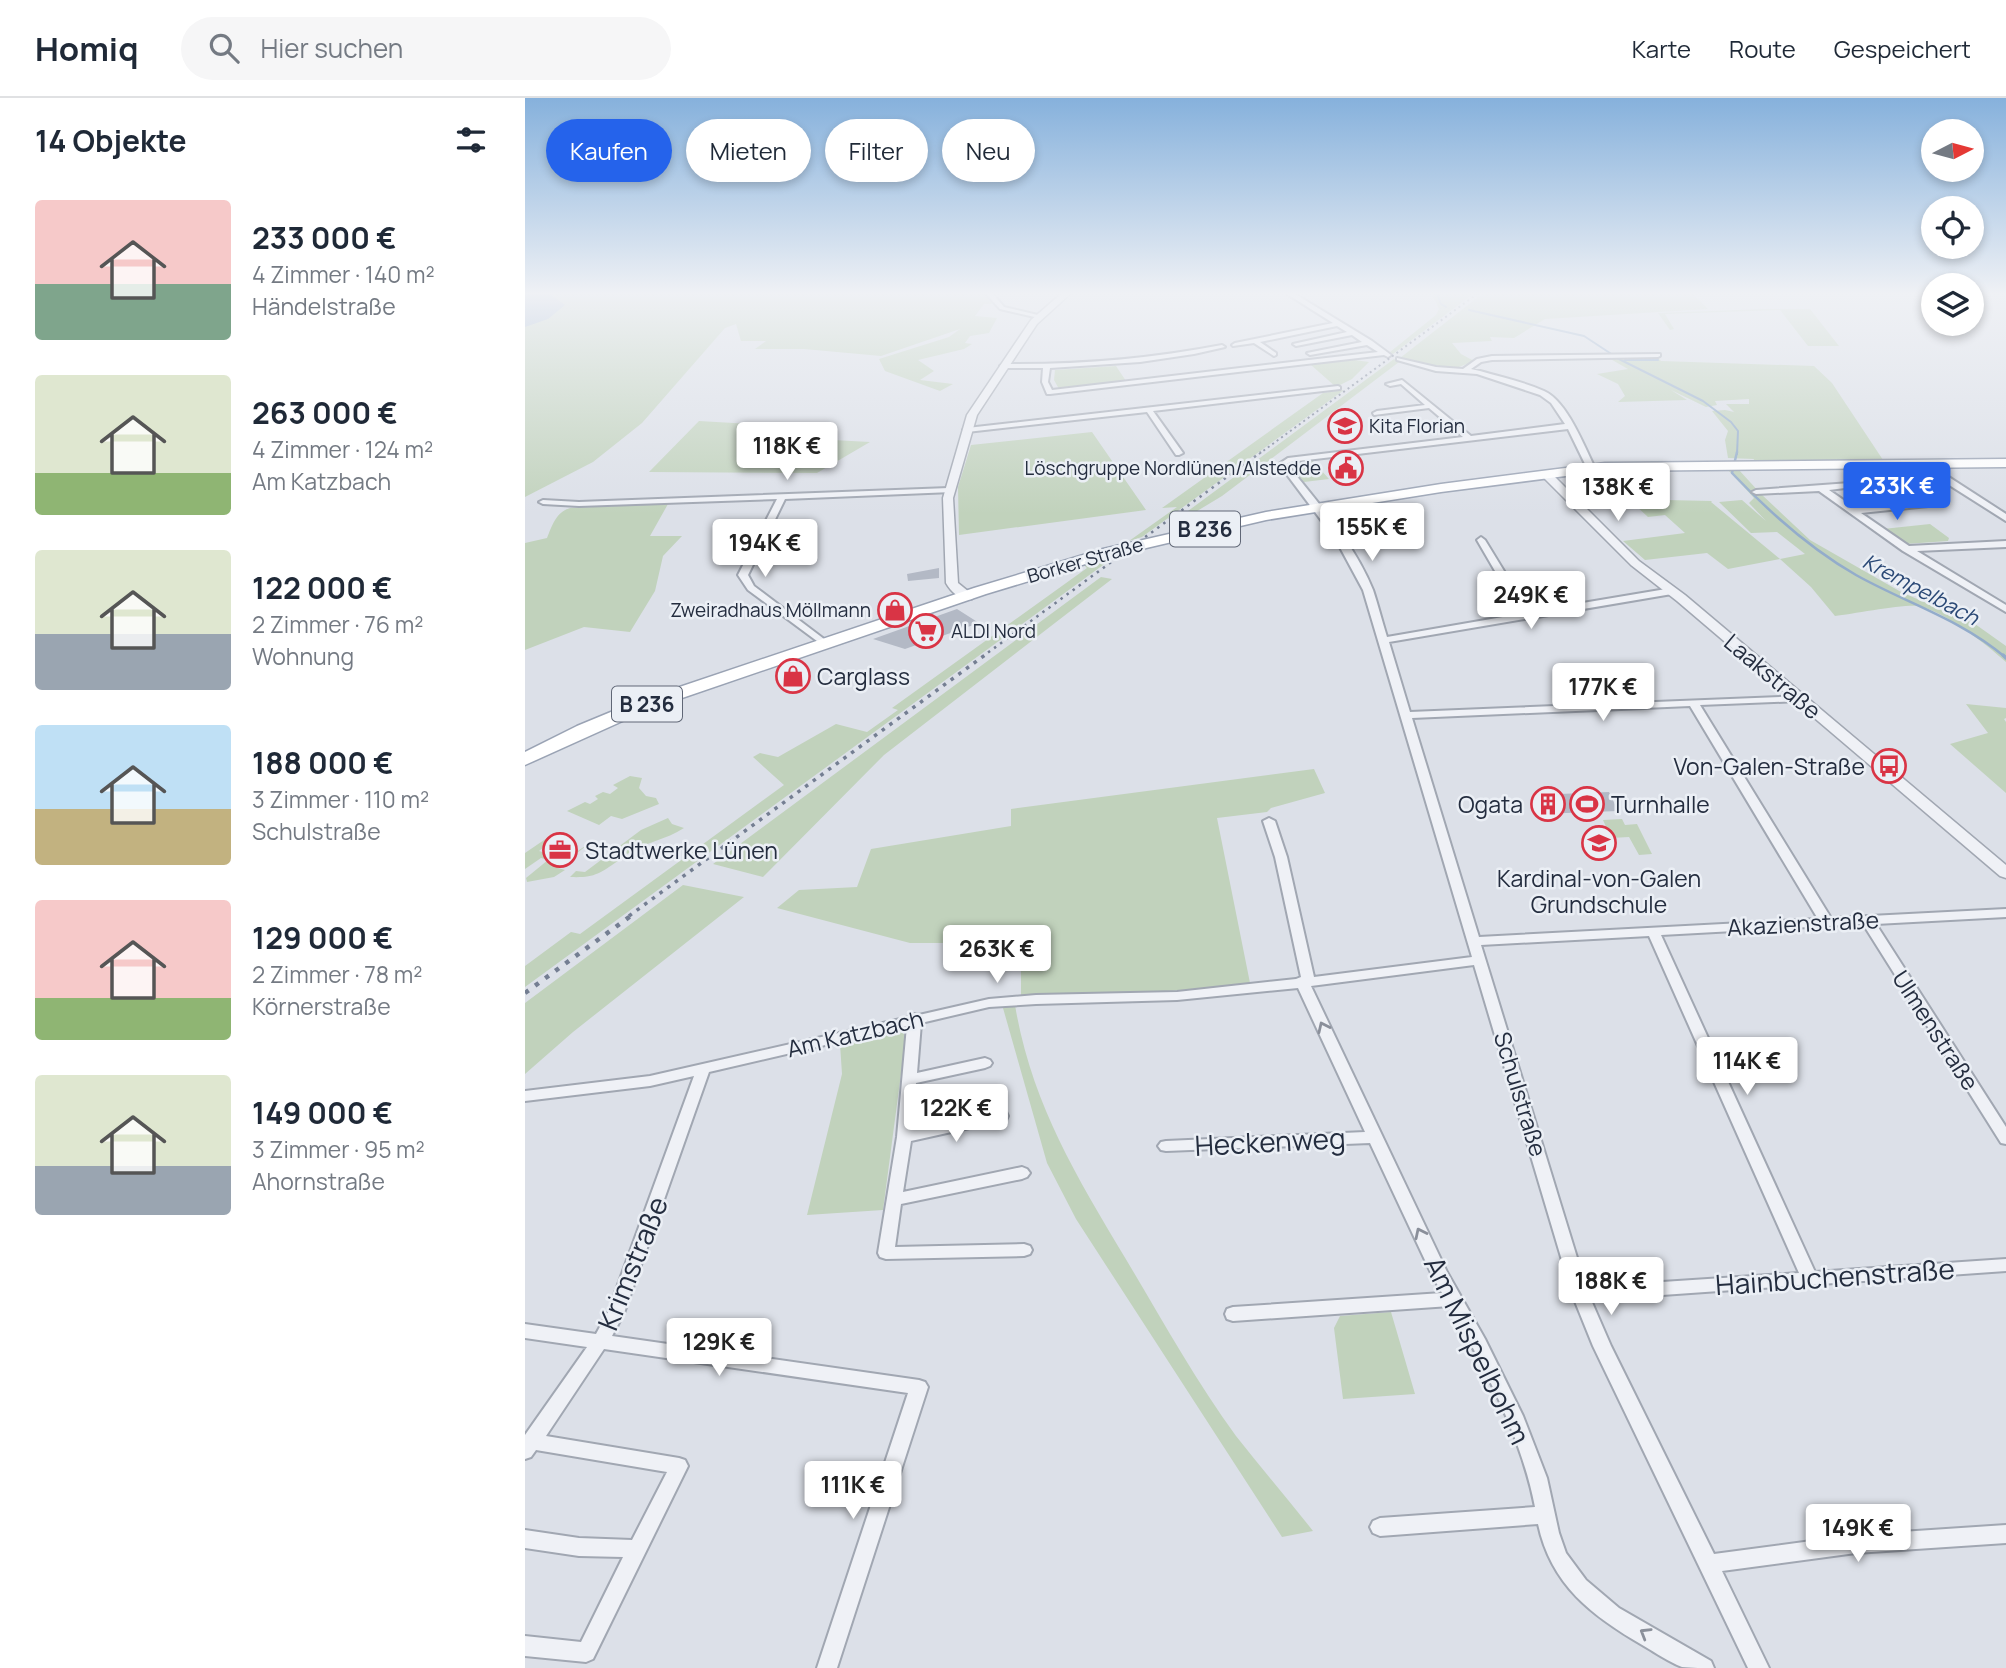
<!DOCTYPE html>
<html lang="de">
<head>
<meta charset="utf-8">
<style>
	:root { --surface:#fff; --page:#f6f6f7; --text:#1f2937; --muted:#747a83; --line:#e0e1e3; --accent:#2563eb }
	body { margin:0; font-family:Manrope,sans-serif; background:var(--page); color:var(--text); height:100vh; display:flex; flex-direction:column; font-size:26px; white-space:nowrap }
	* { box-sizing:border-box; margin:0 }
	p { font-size:23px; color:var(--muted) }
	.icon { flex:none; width:38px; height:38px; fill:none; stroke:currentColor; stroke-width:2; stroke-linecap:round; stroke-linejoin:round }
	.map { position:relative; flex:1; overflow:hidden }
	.side { display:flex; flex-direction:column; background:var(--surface); width:525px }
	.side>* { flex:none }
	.top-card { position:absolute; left:21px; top:21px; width:665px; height:63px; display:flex; gap:14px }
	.needle { width:46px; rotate:84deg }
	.controls { position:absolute; left:1396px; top:21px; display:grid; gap:14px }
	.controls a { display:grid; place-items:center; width:63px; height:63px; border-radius:50%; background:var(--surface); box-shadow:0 4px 10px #0003; font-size:35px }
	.price { position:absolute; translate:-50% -60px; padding:0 16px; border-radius:7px; background:#fff; color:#222; font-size:23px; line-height:46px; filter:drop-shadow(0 2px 4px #0008) }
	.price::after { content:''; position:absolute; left:50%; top:42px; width:21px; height:16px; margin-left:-10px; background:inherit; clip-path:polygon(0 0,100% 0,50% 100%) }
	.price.current { background:var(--accent); color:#fff }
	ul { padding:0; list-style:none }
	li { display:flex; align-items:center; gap:21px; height:175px; padding:0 35px }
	li span { display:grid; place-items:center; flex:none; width:196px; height:140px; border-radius:7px; color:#555 }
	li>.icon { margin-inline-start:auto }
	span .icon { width:84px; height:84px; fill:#fffc; stroke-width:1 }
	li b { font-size:30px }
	h2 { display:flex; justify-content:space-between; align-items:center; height:84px; padding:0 35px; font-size:30px }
	.pill { padding:0 24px; border-radius:32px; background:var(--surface); box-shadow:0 4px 10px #0003; font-size:24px; line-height:63px }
	.pill.current { background:var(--accent); color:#fff }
	header { display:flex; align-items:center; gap:42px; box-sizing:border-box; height:98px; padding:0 35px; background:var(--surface); border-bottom:2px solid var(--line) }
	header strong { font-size:33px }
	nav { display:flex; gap:38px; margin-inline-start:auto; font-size:24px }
	.search { width:490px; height:63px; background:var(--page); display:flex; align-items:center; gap:18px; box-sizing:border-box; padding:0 24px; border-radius:38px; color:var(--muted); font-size:26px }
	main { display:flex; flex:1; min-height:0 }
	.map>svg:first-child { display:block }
</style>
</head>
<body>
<header>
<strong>Homiq</strong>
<div class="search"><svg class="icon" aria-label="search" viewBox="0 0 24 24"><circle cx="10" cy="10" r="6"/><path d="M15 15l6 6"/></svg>Hier suchen</div>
<nav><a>Karte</a><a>Route</a><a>Gespeichert</a></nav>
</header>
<main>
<section class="side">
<h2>14 Objekte<svg class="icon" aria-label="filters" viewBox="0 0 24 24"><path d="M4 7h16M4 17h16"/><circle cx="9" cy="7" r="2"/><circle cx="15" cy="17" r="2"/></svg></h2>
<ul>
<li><span style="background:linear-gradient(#f6c9c9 60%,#7fa58c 0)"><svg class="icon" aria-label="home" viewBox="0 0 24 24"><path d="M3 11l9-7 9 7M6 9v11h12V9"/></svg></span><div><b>233 000 €</b><p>4 Zimmer · 140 m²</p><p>Händelstraße</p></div></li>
<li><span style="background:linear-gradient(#dfe7d0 70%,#8fb573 0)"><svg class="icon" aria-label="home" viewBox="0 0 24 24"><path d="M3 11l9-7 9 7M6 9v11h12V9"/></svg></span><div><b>263 000 €</b><p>4 Zimmer · 124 m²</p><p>Am Katzbach</p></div></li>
<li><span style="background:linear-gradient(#dfe7d0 60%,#9aa5b1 0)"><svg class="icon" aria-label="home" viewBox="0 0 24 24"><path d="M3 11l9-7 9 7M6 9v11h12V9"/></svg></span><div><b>122 000 €</b><p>2 Zimmer · 76 m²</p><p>Wohnung</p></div></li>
<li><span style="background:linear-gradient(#bfe0f5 60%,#c2b280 0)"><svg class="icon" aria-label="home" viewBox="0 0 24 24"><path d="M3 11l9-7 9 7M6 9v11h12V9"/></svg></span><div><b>188 000 €</b><p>3 Zimmer · 110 m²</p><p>Schulstraße</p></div></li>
<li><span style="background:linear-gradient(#f6c9c9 70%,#8fb573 0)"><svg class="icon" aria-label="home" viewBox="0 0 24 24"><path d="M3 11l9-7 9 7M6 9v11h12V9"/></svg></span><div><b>129 000 €</b><p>2 Zimmer · 78 m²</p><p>Körnerstraße</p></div></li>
<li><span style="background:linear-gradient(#dfe7d0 65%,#9aa5b1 0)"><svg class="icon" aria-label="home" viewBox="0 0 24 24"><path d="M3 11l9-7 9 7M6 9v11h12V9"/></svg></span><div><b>149 000 €</b><p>3 Zimmer · 95 m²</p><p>Ahornstraße</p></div></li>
</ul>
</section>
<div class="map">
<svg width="1481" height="1570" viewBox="0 0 1481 1570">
	<rect width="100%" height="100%" fill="#dce0e8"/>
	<path fill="#c1d2bc" d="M0 196H460L467 206H459L450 218 472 220 464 235 445 238 440 245 447 246 439 251 393 262 409 273 395 282 428 286 415 293 360 273 354 261 424 239 435 231 356 258 279 251H230L241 243H216L211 226 200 230 117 325 68 364 0 399Z
		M907 196H948L868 256 865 254 911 217 914 211Z
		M957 196H1168L1183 211 1020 221 989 240 965 239 967 243 927 245 936 256 949 263 929 271 875 260Z
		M1239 211H1285L1314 248H1283L1255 212 1140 216 1149 231 1145 232 1133 215Z
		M1082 259H1132L1136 263 1289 268 1307 285 1360 365 1227 367 1229 361 1203 360 1200 342 1203 333 1187 313 1200 312 1209 314 1201 306H1224V301L1190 303 1192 307 1181 309 1146 292 1162 302 1093 304 1100 298 1093 286 1072 276 1103 271Z
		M822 261 844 264 827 281 811 289 786 267Z
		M869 261 874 264 697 398 649 427H644Z
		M591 268 601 283 534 291 529 282 530 272Z
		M819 292 617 439 604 443 652 409 637 410 798 295Z
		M174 323 297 330 289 341 345 344 292 375 124 374Z
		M567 334 621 412 434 437 433 389 446 347Z
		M787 362 804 381 779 384 763 365Z
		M1203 372H1214L1235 395 1285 442 1376 494 1450 526 1481 548V564C1461 546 1419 513 1393 508 1379 506 1327 516 1310 518L1286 489 1255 461 1203 471 1182 455 1120 462 1098 443 1160 435 1140 417 1123 419 1096 394 1122 391 1141 402 1187 403 1186 404 1255 461 1280 456 1252 434 1226 435 1194 404 1217 402 1241 423 1224 405 1229 400Z
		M143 406 125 438H157L138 458 130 493 105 534 59 529 0 552V445L22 440C27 428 31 414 45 410Z
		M1405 426 1424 440 1423 443 1380 446 1358 431Z
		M584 459H589L0 889V868L46 834 55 836 259 687 228 659 235 655 253 659 311 626 342 634 373 612 367 610 562 470 559 467Z
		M576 479 587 481 359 657 238 779 188 766Z
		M1441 606 1481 610V620L1479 621 1481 624V695L1425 646 1463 635Z
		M789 671 800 695 746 710 742 714 692 720 725 885 647 893 496 899V845H385L252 810 274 792 332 789 346 751 486 728V711Z
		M105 678 117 680 114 690 121 698 131 700 134 706 97 721 86 718 74 727 42 713 60 704 65 706 73 701 70 698 78 694 85 696 93 690 88 687Z
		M143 720 147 726 159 730C141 742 120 744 102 756L97 755 88 761 93 763C74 776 69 780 45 779L51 773 60 774 116 732Z
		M1097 721 1100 727 1112 726 1127 756 1114 757 1104 739 1086 740 1078 722Z
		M22 740 28 742 14 753 41 761 66 744 33 770 40 772 29 779 2 784 1 780 23 762 16 760 0 771V755Z
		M158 787 219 799 48 934 0 976V905Z
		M490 907C506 1003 550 1076 599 1158 635 1218 670 1282 711 1338 736 1370 763 1401 788 1433L757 1439 551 1121 522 1065 478 910Z
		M375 932 381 938 358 1112 282 1117 317 976 315 946Z
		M866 1214 890 1296 818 1301 809 1230 815 1218Z"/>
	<path fill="#93accb" d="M0 196H25L40 207 23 221 0 229Z"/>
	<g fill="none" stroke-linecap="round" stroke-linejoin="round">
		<path stroke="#93accb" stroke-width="2" d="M912 196 916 206 921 209
			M944 212 1059 238 1094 261 1178 303 1206 324 1213 333 1212 356
			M1100 262H1133"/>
		<path stroke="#93accb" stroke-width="2.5" d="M1212 354 1207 375C1244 414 1284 450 1331 477 1381 505 1435 521 1480 559"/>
		<path stroke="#93accb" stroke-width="3.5" d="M1478 557 1481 560"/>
	</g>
	<path fill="#b3b9c5" d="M414 470V480L383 483 382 476Z
		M432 511 454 525 380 551 348 541Z
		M1084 694 1093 713 1016 716 1009 697Z"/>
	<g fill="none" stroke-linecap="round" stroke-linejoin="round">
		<g stroke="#a1a7b2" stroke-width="4">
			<path id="minor" d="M461 196H468L479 209 517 218 514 220 475 211Z
				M762 196H770L847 243 866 257 863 259 859 257 525 296H522L517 284 518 270H478L475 268 478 266C552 267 624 261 697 247L700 249 669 256 615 264 525 270 523 284 527 292 853 254 842 247 785 257 782 255 837 244 827 237 771 248 768 246 822 234 812 228 735 244 751 255V257L749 258 729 245 708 248 707 247 710 245 808 225Z
				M1135 256V258L1133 259 967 262 956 264 946 271 955 273C976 279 999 284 1019 293 1042 303 1059 348 1070 370L1069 372 1062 370 1043 331 765 364 762 366C793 405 829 445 848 492 853 507 857 523 862 539L995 516 952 442 956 439 960 442 1004 514 1147 490 1152 493 1147 496 864 544 885 614 1279 598 1280 600 1275 603 1175 607 1306 820 1481 811V819L1351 826 1481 1029V1046L1476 1045 1338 826 1136 837 1290 1174 1481 1161V1173L1066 1202 1086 1248 1189 1456 1331 1437 1481 1427V1445L1331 1455 1197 1473 1244 1570H1223L1068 1248 1047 1196 949 867 786 888 922 1174 960 1241 998 1318 1022 1380 1034 1435 1041 1455 1061 1482 1094 1510 1186 1563 1189 1570C1180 1570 1166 1570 1157 1569 1144 1564 1131 1555 1119 1548 1067 1518 1026 1487 1013 1426L855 1438 848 1435 845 1429 848 1423 855 1420 1010 1409C996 1337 960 1271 925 1208L708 1223 702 1221 700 1216 702 1211 708 1209 917 1195 907 1177 845 1045 641 1053 636 1052 633 1048 636 1044 641 1043 840 1034 773 890 652 902 511 906 464 909 396 925 392 975 460 960 465 962 467 965 465 968 460 970 391 985 387 1032 476 1013 481 1014 483 1018 481 1022 476 1023 386 1043 378 1094 497 1069 502 1071 505 1075 502 1079 497 1081 376 1106 370 1149 499 1146 505 1148 507 1152 505 1156 499 1158 361 1161 355 1159 353 1155 372 1039 382 928 184 974 99 1215 87 1238 394 1282 400 1284 403 1289 312 1570H292L383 1295 79 1251 21 1338 154 1360 160 1362 163 1368 68 1561 61 1564 0 1558V1538L56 1544 98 1459 54 1458 0 1450V1432L54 1440 107 1442 142 1374 11 1352 6 1359 0 1361V1337L62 1249 0 1240V1226L71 1236 83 1214 169 978 125 988 0 1003V993L125 978 384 919 390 916 394 917 464 901 511 897 652 894 771 881 776 879 750 759 738 723 744 720 750 723 762 759 789 879 947 859 838 492 811 442 754 366 763 360 938 339 904 310 849 317 848 315 852 313 900 307 876 286 865 288 861 286 877 282 946 338 1040 326 1026 305 1015 297 952 276 911 273 872 262V260L911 269 938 271 952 261 967 258ZM1165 608 1293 821 954 839 887 620ZM1124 838 1274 1175 1061 1189 956 847Z
				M813 288 815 289V291L628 313 658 355 654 357H651L622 314 442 334 438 332 442 330Z
				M1398 363H1404L1416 374 1481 416V423L1410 378 1398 367Z
				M1325 385 1329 387 1328 389 1304 392 1330 410 1416 403 1417 405 1413 407 1336 415 1384 448 1481 443V449L1392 453 1481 507V514L1378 453 1294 393 1231 396 1227 394 1231 392Z
				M424 390 428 392 427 394 260 401 223 477 229 488 303 544 305 546 300 549 223 492 213 477 252 401 54 408 18 406 14 404 18 402 54 404Z"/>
		</g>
		<g stroke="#a1a7b2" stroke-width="3">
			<path id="tertiary" d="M536 196H545L512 226 452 317 428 400 433 485 449 498 447 501C436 503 426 494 421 485L418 400 442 317 506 222Z
				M1017 374H1025L1114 463 1160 497 1481 767V780L1475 778 1152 503 1106 467 1017 378Z"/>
		</g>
		<g stroke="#9aa3b4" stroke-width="3">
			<path id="primary" d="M1481 361V369L1080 373 916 394 741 422 587 458 461 496 122 612 0 667V654L52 628 110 604 449 490 578 451 741 414 916 386 1080 365Z"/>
		</g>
		<use href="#minor" fill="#eff1f6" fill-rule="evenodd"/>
		<use href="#tertiary" fill="#eff1f6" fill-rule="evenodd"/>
		<use href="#primary" fill="#fff" fill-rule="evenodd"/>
		<path stroke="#747e92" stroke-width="2" stroke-dasharray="2 3.5" stroke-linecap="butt" d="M734 356 952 196"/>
		<path stroke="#747e92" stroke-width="2.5" stroke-dasharray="2.5 5" stroke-linecap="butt" d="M457 559 736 354"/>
		<path stroke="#747e92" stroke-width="3.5" stroke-dasharray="3.5 6" stroke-linecap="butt" d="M104 818 460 557"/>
		<path stroke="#747e92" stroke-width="4.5" stroke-dasharray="4.5 8" stroke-linecap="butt" d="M0 895 107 817"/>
	</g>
	<defs><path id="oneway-chevron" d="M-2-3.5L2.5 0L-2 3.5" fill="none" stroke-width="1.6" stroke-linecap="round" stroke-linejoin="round" transform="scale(1.75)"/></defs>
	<g stroke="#8a8f9a">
		<use href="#oneway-chevron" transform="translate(798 929) rotate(-115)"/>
		<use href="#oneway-chevron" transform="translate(895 1135) rotate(-116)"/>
		<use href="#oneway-chevron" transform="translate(1120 1535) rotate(-149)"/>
	</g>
	<linearGradient id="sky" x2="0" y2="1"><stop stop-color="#86b1dc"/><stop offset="0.47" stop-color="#eff1f5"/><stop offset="1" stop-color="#eff1f5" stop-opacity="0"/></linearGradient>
	<rect width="1481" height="416" fill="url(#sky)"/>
	<defs>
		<g id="school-ring" transform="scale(1.75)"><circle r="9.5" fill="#ebeff5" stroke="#d93445" stroke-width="1.5"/><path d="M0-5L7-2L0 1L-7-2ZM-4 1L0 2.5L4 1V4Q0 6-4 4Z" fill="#d93445"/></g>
		<g id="civic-ring" transform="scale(1.75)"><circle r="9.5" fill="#ebeff5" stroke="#d93445" stroke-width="1.5"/><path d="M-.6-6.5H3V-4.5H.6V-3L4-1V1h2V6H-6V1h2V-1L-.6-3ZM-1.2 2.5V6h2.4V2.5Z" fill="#d93445"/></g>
		<g id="shop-ring" transform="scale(1.75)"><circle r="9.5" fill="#ebeff5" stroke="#d93445" stroke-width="1.5"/><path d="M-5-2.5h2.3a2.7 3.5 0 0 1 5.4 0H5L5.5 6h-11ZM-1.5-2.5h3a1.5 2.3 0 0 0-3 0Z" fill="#d93445"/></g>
		<g id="supermarket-ring" transform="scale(1.75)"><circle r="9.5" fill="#ebeff5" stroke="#d93445" stroke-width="1.5"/><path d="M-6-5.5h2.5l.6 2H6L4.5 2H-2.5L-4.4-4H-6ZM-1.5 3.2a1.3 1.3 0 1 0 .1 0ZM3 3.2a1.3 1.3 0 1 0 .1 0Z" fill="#d93445"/></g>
		<g id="bus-ring" transform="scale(1.75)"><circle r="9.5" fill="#ebeff5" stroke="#d93445" stroke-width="1.5"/><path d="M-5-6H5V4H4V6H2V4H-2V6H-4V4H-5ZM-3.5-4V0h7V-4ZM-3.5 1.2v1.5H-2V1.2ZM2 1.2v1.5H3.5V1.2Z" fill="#d93445"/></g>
		<g id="building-ring" transform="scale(1.75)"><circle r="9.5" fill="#ebeff5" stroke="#d93445" stroke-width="1.5"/><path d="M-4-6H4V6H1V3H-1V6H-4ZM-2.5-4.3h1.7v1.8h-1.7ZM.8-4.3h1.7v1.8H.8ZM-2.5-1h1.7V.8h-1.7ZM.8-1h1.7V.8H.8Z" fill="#d93445"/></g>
		<g id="stadium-ring" transform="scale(1.75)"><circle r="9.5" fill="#ebeff5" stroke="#d93445" stroke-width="1.5"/><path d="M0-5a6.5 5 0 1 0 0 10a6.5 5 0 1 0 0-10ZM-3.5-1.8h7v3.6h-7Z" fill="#d93445"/></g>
		<g id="office-ring" transform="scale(1.75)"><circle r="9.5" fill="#ebeff5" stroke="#d93445" stroke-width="1.5"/><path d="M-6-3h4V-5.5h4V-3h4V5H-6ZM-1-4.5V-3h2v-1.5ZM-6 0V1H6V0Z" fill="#d93445"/></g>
	</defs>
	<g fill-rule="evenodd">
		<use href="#school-ring" x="820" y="328"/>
		<use href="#civic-ring" x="821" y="370"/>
		<use href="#shop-ring" x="370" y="512"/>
		<use href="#supermarket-ring" x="401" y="533"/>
		<use href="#shop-ring" x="268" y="578"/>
		<use href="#bus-ring" x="1364" y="668"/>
		<use href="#building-ring" x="1023" y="706"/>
		<use href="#stadium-ring" x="1062" y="706"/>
		<use href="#school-ring" x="1074" y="745"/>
		<use href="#office-ring" x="35" y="752"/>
	</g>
	<g text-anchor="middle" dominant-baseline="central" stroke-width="5" stroke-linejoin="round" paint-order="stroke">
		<g font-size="19" fill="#242d3f" stroke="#ebeff5" text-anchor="start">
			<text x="844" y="328">Kita Florian</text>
			<text x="796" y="370" text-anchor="end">Löschgruppe Nordlünen/Alstedde</text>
			<text x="346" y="512" text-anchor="end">Zweiradhaus Möllmann</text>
			<text x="426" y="533">ALDI Nord</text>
		</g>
		<g font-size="19" fill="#242d3f" stroke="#ebeff5">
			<text transform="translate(560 462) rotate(-16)">Borker Straße</text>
		</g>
		<g fill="#ebeff5" stroke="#606776" stroke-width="2">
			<rect x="645" y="413.5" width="70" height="35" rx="5"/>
			<rect x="87" y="588.5" width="70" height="35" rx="5"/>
		</g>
		<g font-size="21" font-weight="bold" fill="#242d3f">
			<text x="680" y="431">B 236</text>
			<text x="122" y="606">B 236</text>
		</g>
		<g font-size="21" font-style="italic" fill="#2b4976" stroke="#ebeff5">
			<text transform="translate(1396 491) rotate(28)">Krempelbach</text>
		</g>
		<g font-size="23" fill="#242d3f" stroke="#ebeff5" text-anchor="start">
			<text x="292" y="578">Carglass</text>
			<text x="1340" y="668" text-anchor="end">Von-Galen-Straße</text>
			<text x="998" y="706" text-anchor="end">Ogata</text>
			<text x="1086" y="706">Turnhalle</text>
			<text x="60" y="752">Stadtwerke Lünen</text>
			<text x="1074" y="780" text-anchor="middle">Kardinal-von-Galen<tspan x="1074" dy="26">Grundschule</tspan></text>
		</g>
		<g font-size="23" fill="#242d3f" stroke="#ebeff5">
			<text transform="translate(1248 578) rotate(40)">Laakstraße</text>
			<text transform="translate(1278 825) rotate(-3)">Akazienstraße</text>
			<text transform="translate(1411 932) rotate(57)">Ulmenstraße</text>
			<text transform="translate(330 935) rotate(-13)">Am Katzbach</text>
			<text transform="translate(996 996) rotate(73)">Schulstraße</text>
		</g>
		<g font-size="28" fill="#242d3f" stroke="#ebeff5">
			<text transform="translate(745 1043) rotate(-3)">Heckenweg</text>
			<text transform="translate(107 1165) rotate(-68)">Krimstraße</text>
			<text transform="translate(1310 1178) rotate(-4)">Hainbuchenstraße</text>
			<text transform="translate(953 1252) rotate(64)">Am Mispelbohm</text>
		</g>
	</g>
</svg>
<div class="controls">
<a><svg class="needle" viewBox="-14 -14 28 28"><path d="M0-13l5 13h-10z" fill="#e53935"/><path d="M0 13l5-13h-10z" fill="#747a83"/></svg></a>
<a><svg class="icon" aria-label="locate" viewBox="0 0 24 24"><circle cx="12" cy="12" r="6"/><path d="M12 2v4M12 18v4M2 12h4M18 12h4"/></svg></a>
<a><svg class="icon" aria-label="layers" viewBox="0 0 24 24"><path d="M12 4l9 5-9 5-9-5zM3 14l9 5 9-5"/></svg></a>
</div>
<b class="price" style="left:262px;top:384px">118K €</b>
<b class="price current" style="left:1372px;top:424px">233K €</b>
<b class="price" style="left:1093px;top:425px">138K €</b>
<b class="price" style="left:847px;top:465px">155K €</b>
<b class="price" style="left:240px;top:481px">194K €</b>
<b class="price" style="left:1006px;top:533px">249K €</b>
<b class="price" style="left:1078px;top:625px">177K €</b>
<b class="price" style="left:472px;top:887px">263K €</b>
<b class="price" style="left:1222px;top:999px">114K €</b>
<b class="price" style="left:431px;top:1046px">122K €</b>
<b class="price" style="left:1086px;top:1219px">188K €</b>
<b class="price" style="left:194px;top:1280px">129K €</b>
<b class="price" style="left:328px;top:1423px">111K €</b>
<b class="price" style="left:1333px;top:1466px">149K €</b>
<div class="top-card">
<a class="pill current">Kaufen</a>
<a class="pill">Mieten</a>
<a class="pill">Filter</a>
<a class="pill">Neu</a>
</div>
</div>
</main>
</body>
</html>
